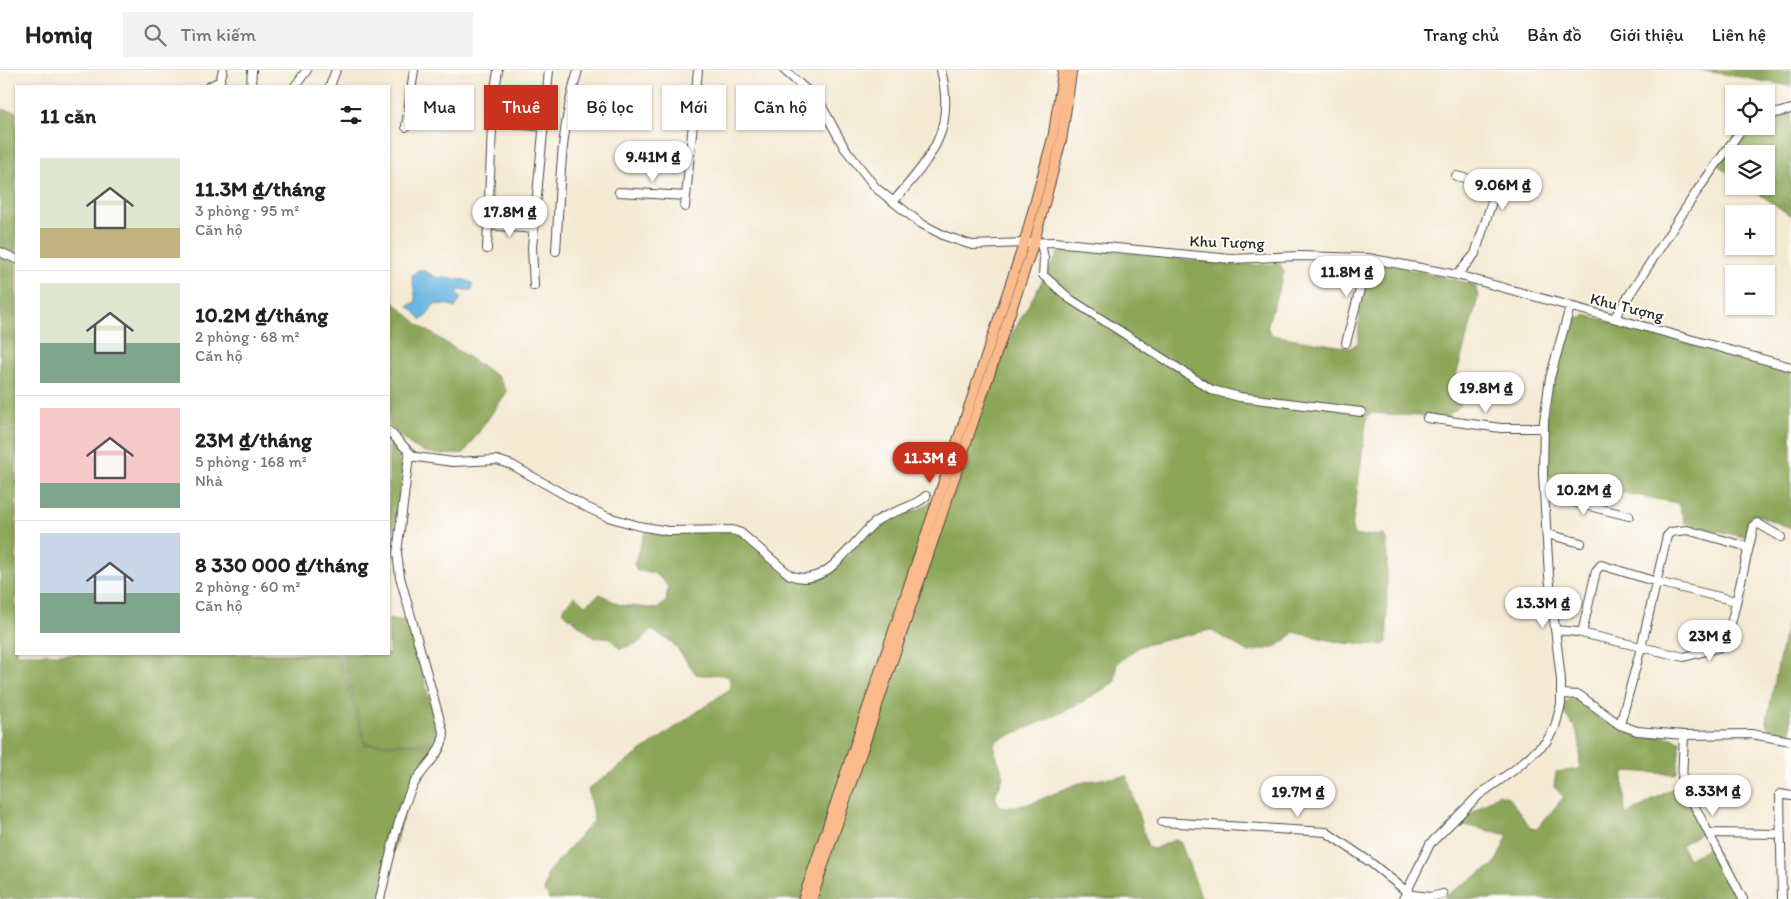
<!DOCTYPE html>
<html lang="vi">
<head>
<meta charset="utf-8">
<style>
	:root { --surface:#fff; --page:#f2f2f2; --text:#222; --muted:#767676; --line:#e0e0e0; --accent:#c8321e }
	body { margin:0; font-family:Itim,sans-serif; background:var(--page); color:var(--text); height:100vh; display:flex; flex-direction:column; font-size:19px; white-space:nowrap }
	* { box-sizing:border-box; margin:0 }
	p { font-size:16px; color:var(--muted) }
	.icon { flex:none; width:28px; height:28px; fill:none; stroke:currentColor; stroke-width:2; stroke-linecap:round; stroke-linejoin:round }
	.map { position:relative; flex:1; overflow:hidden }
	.sheet { position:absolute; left:15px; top:15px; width:375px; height:570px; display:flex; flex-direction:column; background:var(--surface); border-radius:0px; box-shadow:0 1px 4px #0004 }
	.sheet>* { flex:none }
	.guide { position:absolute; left:405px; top:15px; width:475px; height:45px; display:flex; gap:10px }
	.fabs { position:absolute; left:1725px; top:15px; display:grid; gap:10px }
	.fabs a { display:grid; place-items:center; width:50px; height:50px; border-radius:0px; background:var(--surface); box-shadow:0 1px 4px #0004; font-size:25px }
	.price { position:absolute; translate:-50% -42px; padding:0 11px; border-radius:18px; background:#fff; color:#222; font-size:16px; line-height:32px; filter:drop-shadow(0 1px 2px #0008) }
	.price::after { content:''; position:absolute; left:50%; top:30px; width:15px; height:11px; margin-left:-8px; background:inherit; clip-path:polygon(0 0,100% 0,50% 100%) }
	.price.active { background:var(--accent); color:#fff }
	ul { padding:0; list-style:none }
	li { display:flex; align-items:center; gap:15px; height:125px; padding:0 25px }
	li+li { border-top:1px solid var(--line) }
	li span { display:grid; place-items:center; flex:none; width:140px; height:100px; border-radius:0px; color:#555 }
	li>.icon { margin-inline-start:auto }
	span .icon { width:60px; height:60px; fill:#fffc; stroke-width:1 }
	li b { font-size:21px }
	h2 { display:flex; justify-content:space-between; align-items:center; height:60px; padding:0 25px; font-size:21px }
	.pill { padding:0 18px; border-radius:0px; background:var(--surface); box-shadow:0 1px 4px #0004; font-size:18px; line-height:45px }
	.pill.active { background:var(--accent); color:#fff }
	header { display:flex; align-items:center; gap:30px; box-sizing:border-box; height:70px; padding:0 25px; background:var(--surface); border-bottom:1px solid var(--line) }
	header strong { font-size:24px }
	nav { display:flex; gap:28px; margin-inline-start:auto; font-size:18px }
	.search { width:350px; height:45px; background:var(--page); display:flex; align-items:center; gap:12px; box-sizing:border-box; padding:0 18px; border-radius:0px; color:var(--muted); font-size:19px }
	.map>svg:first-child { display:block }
</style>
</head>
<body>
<header>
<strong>Homiq</strong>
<div class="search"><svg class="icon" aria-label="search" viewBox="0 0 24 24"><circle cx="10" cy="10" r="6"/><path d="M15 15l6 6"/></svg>Tìm kiếm</div>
<nav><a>Trang chủ</a><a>Bản đồ</a><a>Giới thiệu</a><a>Liên hệ</a></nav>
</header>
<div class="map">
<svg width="1791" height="829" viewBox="0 0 1791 829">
	<rect width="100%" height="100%" fill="#fdfcf7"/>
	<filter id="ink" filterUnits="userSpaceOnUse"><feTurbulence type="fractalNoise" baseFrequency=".02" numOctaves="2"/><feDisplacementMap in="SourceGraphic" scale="10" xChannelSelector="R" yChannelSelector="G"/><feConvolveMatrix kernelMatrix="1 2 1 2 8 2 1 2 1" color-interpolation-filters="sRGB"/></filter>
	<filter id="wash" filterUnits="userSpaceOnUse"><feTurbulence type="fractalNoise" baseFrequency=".0096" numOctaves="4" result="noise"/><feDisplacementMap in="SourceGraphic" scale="20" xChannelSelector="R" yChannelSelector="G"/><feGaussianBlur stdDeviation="1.12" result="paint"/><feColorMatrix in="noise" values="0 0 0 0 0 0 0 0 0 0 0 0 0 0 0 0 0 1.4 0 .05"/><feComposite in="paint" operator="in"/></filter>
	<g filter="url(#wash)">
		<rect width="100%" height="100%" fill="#f4e9d3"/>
		<path fill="#8ca658" stroke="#5c6842" d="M1701 0H1791V16H1790Z
			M0 39 16 42V358L0 357Z
			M1791 42V146L1748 116H1766V84H1734V107L1719 96C1732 77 1741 56 1766 56V51Z
			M1070 176 1232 195 1280 194 1284 202 1267 257 1272 265 1350 278 1358 273 1360 240 1373 196 1381 193 1472 214 1476 217 1478 228 1454 313 1470 316V323L1456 340 1449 344 1448 348 1371 343 1367 346 1352 459 1355 466 1384 465 1387 473V572L1383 575 1343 573 1293 562C1282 578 1267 579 1249 582L1210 560 1140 576 1117 593 1115 611C1078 638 1037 654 995 671L994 679 1004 706 995 725 999 736C1032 740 1051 722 1080 713 1095 709 1112 708 1127 706L1148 777 1153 779 1174 770 1180 771 1202 829H548L549 827 544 822 548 802 594 750 588 719 731 618 729 607C717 602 708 607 696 604L673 573 651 560 640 572 620 579 609 567 595 568 564 543 563 538 575 526 585 535 600 524 620 535 657 539 666 532 668 517C659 504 653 501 637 501L634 494 645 462 649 460 725 461 741 465 791 510 816 511 839 495 876 455 922 438 932 430 979 322 1061 178Z
			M389 228 419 255 498 307 507 322 464 383C427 388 414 381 389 355Z
			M1585 245 1791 301V458L1754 444 1749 448 1747 466 1744 467 1685 453 1678 433 1552 410C1550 407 1546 404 1546 400 1539 378 1557 271 1571 252 1574 249 1581 247 1585 245Z
			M0 359 16 360V584H339L365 675H443L409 727 379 829H0Z
			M389 368C414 407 395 437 392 478 391 487 395 497 392 505H389Z
			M1791 531V663L1770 659 1766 655Z
			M389 549 409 551 440 669 439 673 366 674 341 584H389Z
			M1572 628C1591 634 1601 649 1618 658 1637 669 1661 662 1680 671L1677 702 1674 704 1626 701 1623 706 1625 742 1628 744 1677 716 1681 717 1704 759 1703 762 1681 775 1688 789 1708 778 1715 780 1740 829H1445V826L1495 794 1508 765 1464 755 1465 748 1498 724 1509 727 1530 758H1537L1564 727 1554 717 1556 702 1579 699C1581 670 1582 662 1561 641L1564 632Z"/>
		<path fill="#68b6e2" stroke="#4a7086" d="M418 200H423L435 207 465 210 472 213V220H460L457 223 461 228 455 238 451 235 434 234 425 248 421 249 408 236 416 232 412 205Z"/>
	</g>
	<g filter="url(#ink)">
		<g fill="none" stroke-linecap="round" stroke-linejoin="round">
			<g stroke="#494844" stroke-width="10">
				<path id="minor" d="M784 0 819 31 844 77 876 118 920 153 945 166 972 175 1054 172 1231 189 1299 186 1368 188 1457 205 1791 297
					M210 16 220 11 223 0
					M251 16 252 0
					M295 16 307 0
					M330 16 336 0
					M1766 46 1791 39
					M493 52 544 57
					M406 57 414 0
					M1456 106 1490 114 1496 119 1475 184 1457 205
					M619 122 686 126
					M894 131C931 87 956 61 941 0
					M685 137 698 0
					M488 155 534 159
					M1041 173 1044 188 1043 205 1070 229 1212 320 1240 327 1361 342
					M487 179 493 33 498 0
					M556 181C560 121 560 57 578 0
					M0 182 16 189
					M534 216 532 177 549 0
					M1615 247 1697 121 1744 56
					M1346 273 1368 188
					M1427 348 1501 358H1544
					M389 361 413 386
					M1545 425 1629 446
					M1547 464 1581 473
					M1555 560 1577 562 1684 587 1721 577 1728 567 1754 455 1757 453 1781 467
					M1582 563 1596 501 1601 495 1657 512 1736 531
					M1561 624 1579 625 1620 655 1637 661 1684 665 1751 664 1791 671
					M1620 655 1641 578 1667 466 1671 462 1687 460 1748 477
					M1684 665 1682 712 1743 829
					M1162 752 1326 762 1370 792 1406 821
					M1709 763 1780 764
					M1405 824 1430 827 1443 824
					M380 829C388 795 397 749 412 717 422 698 440 687 444 665L400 507 397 483 409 386 453 392 497 390 512 395 588 438 608 447 639 456 668 461 732 460 741 463 790 505C828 521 853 468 878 450 893 440 912 439 926 426
					M1403 829 1430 774 1479 725 1514 700 1546 672 1555 657 1561 634V610L1549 506 1543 404 1544 351 1550 308 1570 237
					M1782 829 1780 724 1791 726"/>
			</g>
			<g stroke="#494844" stroke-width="11">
				<path id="major" d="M803 829 1024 173 1053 66 1063 0
					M812 829 1034 173 1062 68 1072 0"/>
			</g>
			<use href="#minor" stroke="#fff" stroke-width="8"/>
			<use href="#major" stroke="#fbbb8c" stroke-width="9"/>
		</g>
	</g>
	<g text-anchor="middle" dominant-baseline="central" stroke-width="4" stroke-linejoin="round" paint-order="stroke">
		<g font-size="16" fill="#2b2b2b" stroke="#fdfcf7">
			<text transform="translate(1227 172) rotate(2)">Khu Tượng</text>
			<text transform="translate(1627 237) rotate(14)">Khu Tượng</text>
		</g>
	</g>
</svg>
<div class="fabs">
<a><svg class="icon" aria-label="locate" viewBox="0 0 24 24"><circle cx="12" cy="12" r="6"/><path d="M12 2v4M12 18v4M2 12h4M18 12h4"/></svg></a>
<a><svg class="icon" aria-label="layers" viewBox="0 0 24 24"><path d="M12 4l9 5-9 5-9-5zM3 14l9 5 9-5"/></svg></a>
<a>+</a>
<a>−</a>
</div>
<b class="price" style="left:653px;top:113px">9.41M ₫</b>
<b class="price" style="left:1503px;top:141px">9.06M ₫</b>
<b class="price" style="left:510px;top:168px">17.8M ₫</b>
<b class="price" style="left:1347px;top:228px">11.8M ₫</b>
<b class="price" style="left:1486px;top:344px">19.8M ₫</b>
<b class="price active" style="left:930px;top:414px">11.3M ₫</b>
<b class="price" style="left:1584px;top:446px">10.2M ₫</b>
<b class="price" style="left:1543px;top:559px">13.3M ₫</b>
<b class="price" style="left:1710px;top:592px">23M ₫</b>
<b class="price" style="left:1713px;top:747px">8.33M ₫</b>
<b class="price" style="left:1298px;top:748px">19.7M ₫</b>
<div class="guide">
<a class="pill">Mua</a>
<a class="pill active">Thuê</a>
<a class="pill">Bộ lọc</a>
<a class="pill">Mới</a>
<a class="pill">Căn hộ</a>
</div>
<section class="sheet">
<h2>11 căn<svg class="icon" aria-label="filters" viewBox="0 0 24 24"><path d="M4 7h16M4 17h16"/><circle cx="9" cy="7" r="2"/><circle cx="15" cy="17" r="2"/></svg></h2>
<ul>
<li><span style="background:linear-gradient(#dfe7d0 70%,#c2b280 0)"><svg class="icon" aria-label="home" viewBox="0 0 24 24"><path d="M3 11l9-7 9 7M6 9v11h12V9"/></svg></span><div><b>11.3M ₫/tháng</b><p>3 phòng · 95 m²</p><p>Căn hộ</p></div></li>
<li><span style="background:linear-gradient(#dfe7d0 60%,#7fa58c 0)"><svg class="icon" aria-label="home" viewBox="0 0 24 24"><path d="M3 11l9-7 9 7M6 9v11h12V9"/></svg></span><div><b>10.2M ₫/tháng</b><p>2 phòng · 68 m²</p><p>Căn hộ</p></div></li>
<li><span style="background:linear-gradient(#f6c9c9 75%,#7fa58c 0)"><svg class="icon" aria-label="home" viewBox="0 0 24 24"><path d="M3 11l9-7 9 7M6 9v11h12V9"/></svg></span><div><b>23M ₫/tháng</b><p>5 phòng · 168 m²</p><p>Nhà</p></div></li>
<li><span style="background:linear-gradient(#c9d6e8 60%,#7fa58c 0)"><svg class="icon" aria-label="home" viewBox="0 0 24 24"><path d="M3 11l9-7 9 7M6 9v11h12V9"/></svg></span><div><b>8 330 000 ₫/tháng</b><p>2 phòng · 60 m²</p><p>Căn hộ</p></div></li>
</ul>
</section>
</div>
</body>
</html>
